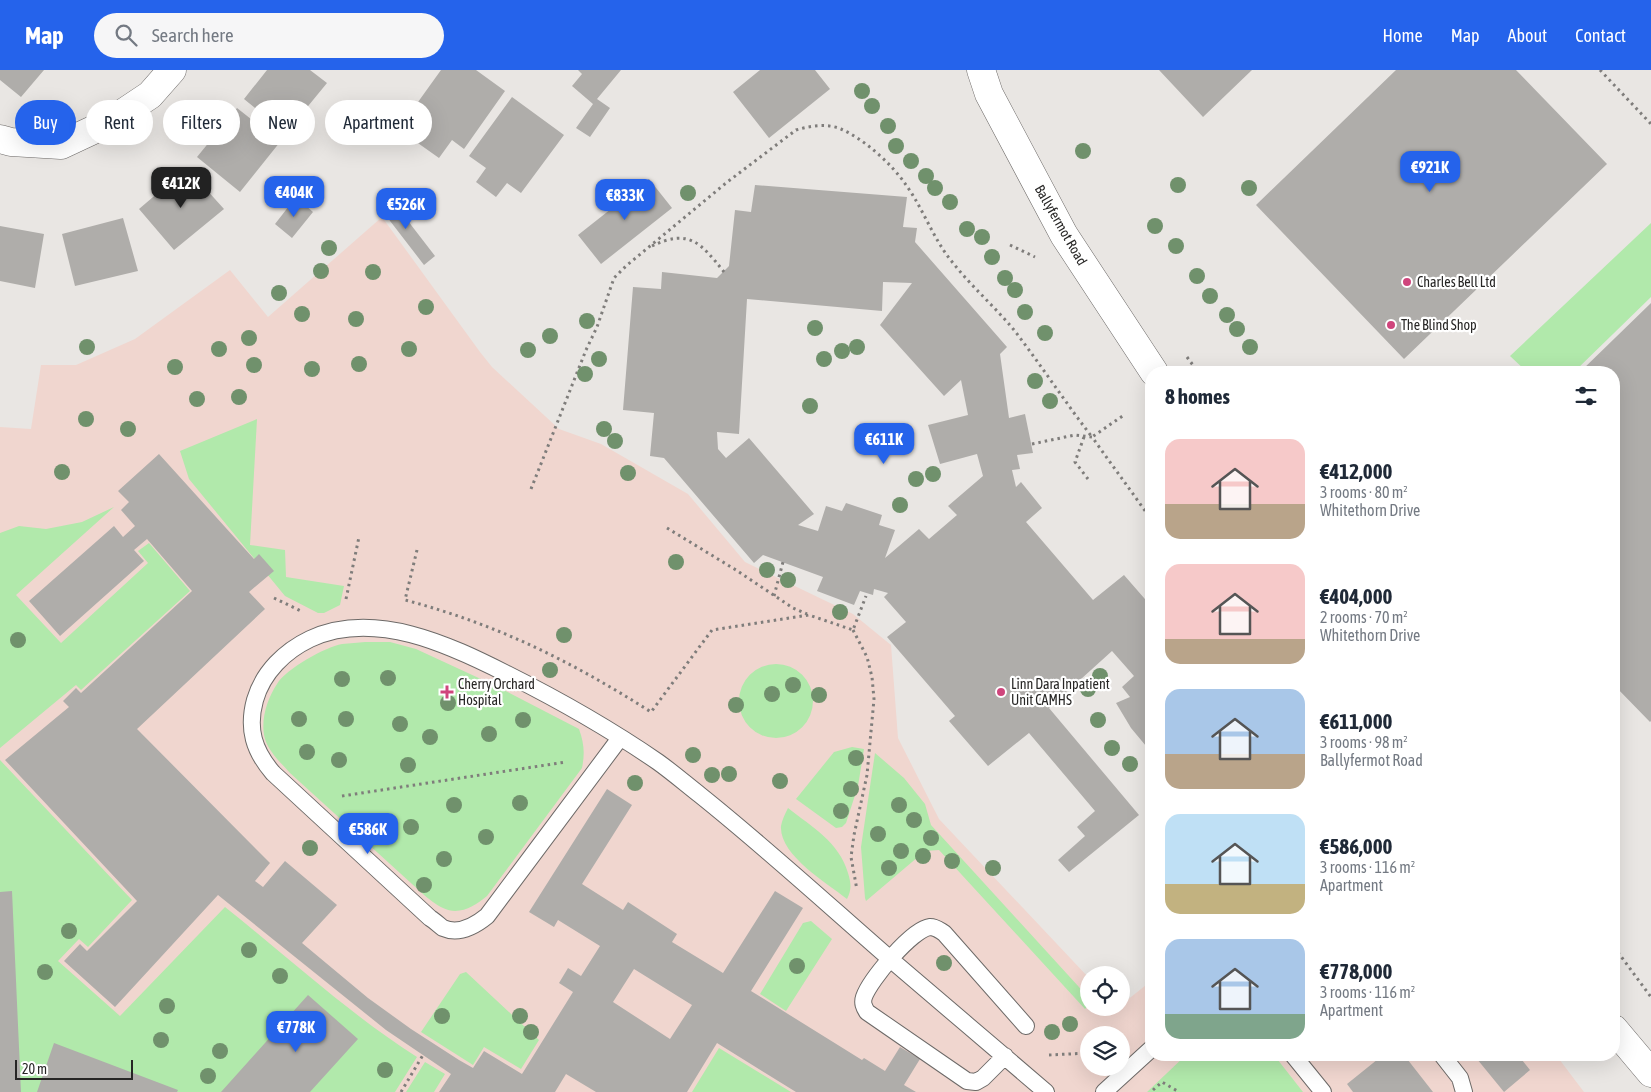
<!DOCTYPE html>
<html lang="en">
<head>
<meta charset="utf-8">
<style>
	:root { --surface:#fff; --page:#f6f6f7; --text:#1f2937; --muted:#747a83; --accent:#2563eb }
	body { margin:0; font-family:"Asap Condensed",sans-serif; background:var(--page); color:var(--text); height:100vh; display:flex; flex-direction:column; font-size:19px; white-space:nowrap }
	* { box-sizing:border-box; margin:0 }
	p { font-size:16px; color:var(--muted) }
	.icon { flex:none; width:28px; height:28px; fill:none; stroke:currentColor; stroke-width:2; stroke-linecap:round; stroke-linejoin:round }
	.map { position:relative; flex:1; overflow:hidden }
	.drawer { position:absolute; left:1145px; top:296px; width:475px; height:695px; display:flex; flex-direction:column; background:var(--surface); border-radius:20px; box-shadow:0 5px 20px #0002 }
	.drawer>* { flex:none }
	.top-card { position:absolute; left:15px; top:30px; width:475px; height:45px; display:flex; gap:10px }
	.fabs { position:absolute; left:1080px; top:896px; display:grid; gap:10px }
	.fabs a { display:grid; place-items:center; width:50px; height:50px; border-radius:50%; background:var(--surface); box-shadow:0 5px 20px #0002; font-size:25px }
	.scale { position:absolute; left:15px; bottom:12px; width:118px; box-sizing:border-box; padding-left:5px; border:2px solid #272625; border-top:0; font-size:14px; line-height:18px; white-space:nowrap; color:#272625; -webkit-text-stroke:4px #fff; paint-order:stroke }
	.price { position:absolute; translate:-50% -42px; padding:0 11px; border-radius:10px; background:var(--accent); color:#fff; font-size:16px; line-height:32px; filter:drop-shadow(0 1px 2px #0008) }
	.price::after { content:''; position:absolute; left:50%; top:30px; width:15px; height:11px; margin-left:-8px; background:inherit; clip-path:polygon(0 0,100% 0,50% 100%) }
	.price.current { background:#222; color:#fff }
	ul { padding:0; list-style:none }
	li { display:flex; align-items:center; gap:15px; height:125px; padding:0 20px }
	li span { display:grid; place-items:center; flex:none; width:140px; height:100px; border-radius:15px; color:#555 }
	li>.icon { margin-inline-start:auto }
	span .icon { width:60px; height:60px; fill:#fffc; stroke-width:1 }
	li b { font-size:21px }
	h2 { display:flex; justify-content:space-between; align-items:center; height:60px; padding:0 20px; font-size:21px }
	.pill { padding:0 18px; border-radius:22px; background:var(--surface); box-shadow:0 5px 20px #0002; font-size:18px; line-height:45px }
	.pill.current { background:var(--accent); color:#fff }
	header { display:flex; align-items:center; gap:30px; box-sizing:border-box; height:70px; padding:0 25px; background:var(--accent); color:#fff }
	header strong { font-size:24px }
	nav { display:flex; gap:28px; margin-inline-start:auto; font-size:18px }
	.search { width:350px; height:45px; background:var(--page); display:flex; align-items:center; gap:12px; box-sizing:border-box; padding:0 18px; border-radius:28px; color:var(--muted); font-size:19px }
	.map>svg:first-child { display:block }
</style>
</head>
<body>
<header>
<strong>Map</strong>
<div class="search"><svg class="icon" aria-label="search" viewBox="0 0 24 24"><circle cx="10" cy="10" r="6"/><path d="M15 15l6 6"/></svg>Search here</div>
<nav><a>Home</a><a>Map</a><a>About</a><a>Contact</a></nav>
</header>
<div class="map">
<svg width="1651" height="1022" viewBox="0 0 1651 1022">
	<rect width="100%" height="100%" fill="#e9e6e3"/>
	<path fill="#f0d6cf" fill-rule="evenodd" d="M382 147 480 282 492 297 559 359 601 374 688 424 745 492 853 544 891 575 898 668 939 749 1089 908V938H1109L1111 942 1118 938H1121V935L1151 911V985H1556L1584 1022H0V357L31 359 41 295H76L135 269 230 200 268 247ZM1089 965H1121V998H1089Z"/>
	<path fill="#b1e9ab" d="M1651 153V227L1574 302H1527L1510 286Z
		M257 349 250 475 285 480 286 507 344 516 340 535 324 543H318L285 526 189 409 180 381Z
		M114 437 16 525 61 573 148 493 138 481 149 473 190 521 81 620 76 615 0 678V463L19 456 46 459 82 452Z
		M365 572H390L416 579 496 616 579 659C584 673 585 683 582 698L487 826C475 836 459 846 443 838 436 835 429 829 423 824L290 703C281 693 269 682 265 669 260 651 267 629 277 614 286 599 325 577 342 574 350 573 358 573 365 572Z
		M739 631a37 37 0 1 1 74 0a37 37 0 1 1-74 0Z
		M852 677 864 679 858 716 846 753 842 757 836 758 796 729 834 682Z
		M875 683 904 708 925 734 931 755 1089 928V935L1085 939 939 780 925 781 866 831 865 828 861 777Z
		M0 690 132 830 88 877 79 869 58 891 120 946 225 837C289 888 348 943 417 987L395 1022H0Z
		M788 738C812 757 839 772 848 803 851 813 852 819 847 829 827 813 779 785 781 756 782 750 785 744 788 738Z
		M811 851 832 869 786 941 760 924 803 853Z
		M466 902 539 970 521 999 484 977 473 995 421 962 460 904Z
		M719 978 791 1022H692Z
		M1186 985H1274L1303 1022H1147Z
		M425 992 445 1004 434 1022H406Z"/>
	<path fill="#afadaa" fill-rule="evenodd" d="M0 0H44L21 27 0 10Z
		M267 0H310L327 13 286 63 244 29Z
		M441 0H476L505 21 464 79 452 70 439 88 415 71 429 50 413 39Z
		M578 0H621L597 29 610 38 590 67 576 58 593 34 572 16 582 4Z
		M760 0H815L830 19 769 68 733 22Z
		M1159 0H1252L1203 47Z
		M1396 0H1516L1607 94 1404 289 1256 135Z
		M512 27 564 65 521 123 507 113 496 127 476 112 486 98 469 86Z
		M237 38 280 72 240 122 197 87Z
		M187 98 224 139 174 180 139 139Z
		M649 109 672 138 601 194 578 165Z
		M755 115 907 127 903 157 917 158 915 172 1007 277 1000 284 1009 348 1025 344 1033 383 1017 385 1020 399 1012 400 1016 417 1021 412 1042 438 1026 452 1093 530 1124 505 1151 536V682L1131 658 1116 633 1130 627 1122 617 1134 606 1112 581 1049 638 1139 745 1069 802 1058 790 1085 766 1077 757 1095 741 1029 663 988 696 949 651 955 646 887 567 906 552 884 527 888 523 874 519 873 525 860 521 854 535 817 521 823 507 763 485 754 493 664 388 650 386 654 343 623 340 633 217 661 219 662 202 717 208 729 196 735 140 751 142ZM883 212 912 213 880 255 944 326 961 310 968 345 928 355 940 394 977 384 983 406 948 436 957 445 929 469 919 459 885 488 895 460 879 455 882 445 846 433 842 441 826 436 818 461 798 455 814 444 749 368 726 388 718 379 717 362 739 364 747 229 882 241Z
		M388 125 435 186 424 195 377 134Z
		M296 127 313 142 292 168 275 154Z
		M123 148 138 201 75 216 62 164Z
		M0 156 44 164 35 218 0 211Z
		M1651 233V651L1650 652 1614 615V302H1580Z
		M159 384 254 489 259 484 274 501 249 522 265 539 137 659 270 793 255 811 263 817 285 791 337 835 302 873 368 928 411 959 459 990 473 998 484 981 522 1004 573 922 559 913 568 898 581 906 600 876 558 850 554 857 529 842 607 719 632 735 582 814 623 840 628 832 677 864 672 872 723 903 775 821 803 838 751 921 862 990 864 988 885 1001 900 977 920 989 904 1015 916 1022H796L717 973 687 1022H596L566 1004 555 1022H439L451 1004 386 960 218 825 115 937 64 891 80 874 87 881 137 831 5 690 69 637 63 631 76 618 81 623 192 521 147 469 134 480 144 491 60 566 29 531 114 456 123 467 135 456 121 440 129 432 118 421ZM634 899 692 935 670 969 613 932Z
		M12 821 21 1022H0V822Z
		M308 925 358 969 310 1022H221Z
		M54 973 178 1020 177 1022H37Z
		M1383 985H1404L1433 1022H1353L1347 1014Z
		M1481 985H1518L1530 1000 1504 1022 1477 989Z"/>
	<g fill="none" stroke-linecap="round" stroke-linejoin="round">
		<g stroke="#6c6967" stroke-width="18">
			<path id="lane" d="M620 668 487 846C476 855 459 865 443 858 439 855 435 851 430 848L273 703C254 681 247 659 255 630 263 602 285 581 310 569 374 539 450 575 507 604 559 630 610 659 658 692 672 702 686 714 700 725 765 777 826 833 889 888 941 933 994 977 1046 1022
				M1293 985 1323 1022
				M1442 985 1460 1008 1464 1022
				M1005 986 983 1008 976 1012 967 1011 867 942C864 937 862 933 864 927 870 910 912 859 930 857 936 857 939 860 944 863L1026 956
				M1104 1022 1151 979"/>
		</g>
		<g stroke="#6c6967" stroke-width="29">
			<path id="street" d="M0 69 11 72 61 75 108 53 150 25 172 0"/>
		</g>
		<g stroke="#6c6967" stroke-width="29">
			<path id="secondary" d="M981 0 989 24 1064 165 1154 302
				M1614 959 1651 1003"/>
		</g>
		<path stroke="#7f7d7b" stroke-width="3" stroke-dasharray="2.5 4" stroke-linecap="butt" d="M1600 0 1651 54
			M1010 175 1035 187
			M652 176C689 158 701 173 724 202
			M1187 287 1198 302
			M1084 367 1075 392 1088 409
			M1032 374 1075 365 1092 367 1151 449
			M531 419 586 280 597 257 614 208 626 196 726 113 796 60C810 56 827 53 841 59 864 69 892 94 906 115 924 140 933 169 953 193 972 217 995 237 1014 260 1041 295 1065 332 1092 367L1124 345
			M667 458 736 500 793 538 807 544
			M417 480 405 530C496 554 571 591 651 642L712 560 809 545 853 560 866 526
			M774 526 783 492
			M274 528 301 541
			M346 529 359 467
			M853 560 867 587 872 607 874 629 867 705 854 765 851 787 857 820
			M342 726 566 692
			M1614 877 1651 927
			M1049 985 1089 983
			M1153 1020 1162 1012 1179 1022
			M401 1022 423 985"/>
		<use href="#lane" stroke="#fff" stroke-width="16"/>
		<use href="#street" stroke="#fff" stroke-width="28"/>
		<use href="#secondary" stroke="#fff" stroke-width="28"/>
	</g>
	<g fill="#70916c">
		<circle cx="862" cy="21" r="8"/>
		<circle cx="872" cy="36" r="8"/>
		<circle cx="888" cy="56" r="8"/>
		<circle cx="896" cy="76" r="8"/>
		<circle cx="1083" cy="81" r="8"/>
		<circle cx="911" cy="91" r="8"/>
		<circle cx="926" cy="106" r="8"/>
		<circle cx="1178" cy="115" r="8"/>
		<circle cx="935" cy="118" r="8"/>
		<circle cx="1249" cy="118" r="8"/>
		<circle cx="688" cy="123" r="8"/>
		<circle cx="950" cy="132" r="8"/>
		<circle cx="1155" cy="156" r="8"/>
		<circle cx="967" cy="159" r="8"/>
		<circle cx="982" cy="167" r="8"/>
		<circle cx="1176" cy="176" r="8"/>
		<circle cx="329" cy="178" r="8"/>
		<circle cx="992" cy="187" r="8"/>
		<circle cx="321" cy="201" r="8"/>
		<circle cx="373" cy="202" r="8"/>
		<circle cx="1197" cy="206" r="8"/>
		<circle cx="1005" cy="208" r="8"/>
		<circle cx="1015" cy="220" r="8"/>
		<circle cx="279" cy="223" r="8"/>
		<circle cx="1210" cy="226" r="8"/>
		<circle cx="426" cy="237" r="8"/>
		<circle cx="1025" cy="242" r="8"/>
		<circle cx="302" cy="244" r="8"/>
		<circle cx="1227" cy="245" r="8"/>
		<circle cx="356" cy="249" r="8"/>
		<circle cx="587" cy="251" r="8"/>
		<circle cx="815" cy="258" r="8"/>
		<circle cx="1237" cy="259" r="8"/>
		<circle cx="1045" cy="263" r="8"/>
		<circle cx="550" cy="266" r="8"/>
		<circle cx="249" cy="268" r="8"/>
		<circle cx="87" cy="277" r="8"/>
		<circle cx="857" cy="277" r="8"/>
		<circle cx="1250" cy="277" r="8"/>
		<circle cx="219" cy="279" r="8"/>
		<circle cx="409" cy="279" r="8"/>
		<circle cx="528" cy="280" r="8"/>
		<circle cx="842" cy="281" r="8"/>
		<circle cx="599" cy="289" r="8"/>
		<circle cx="824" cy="289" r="8"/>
		<circle cx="359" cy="294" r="8"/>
		<circle cx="254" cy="295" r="8"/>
		<circle cx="175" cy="297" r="8"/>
		<circle cx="312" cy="299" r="8"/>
		<circle cx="585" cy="304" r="8"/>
		<circle cx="1035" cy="311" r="8"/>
		<circle cx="239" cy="327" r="8"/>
		<circle cx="197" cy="329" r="8"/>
		<circle cx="1050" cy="331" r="8"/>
		<circle cx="810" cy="336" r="8"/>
		<circle cx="86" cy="349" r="8"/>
		<circle cx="128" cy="359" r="8"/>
		<circle cx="604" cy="359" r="8"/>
		<circle cx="615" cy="371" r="8"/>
		<circle cx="62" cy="402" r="8"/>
		<circle cx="628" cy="403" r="8"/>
		<circle cx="933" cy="404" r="8"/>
		<circle cx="916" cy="409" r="8"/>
		<circle cx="900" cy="435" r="8"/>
		<circle cx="676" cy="492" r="8"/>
		<circle cx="767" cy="500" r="8"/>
		<circle cx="788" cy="510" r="8"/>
		<circle cx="840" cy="542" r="8"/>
		<circle cx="564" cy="565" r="8"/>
		<circle cx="18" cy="570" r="8"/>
		<circle cx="550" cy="600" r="8"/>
		<circle cx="1100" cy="606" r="8"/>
		<circle cx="388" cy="608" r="8"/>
		<circle cx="342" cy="609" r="8"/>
		<circle cx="793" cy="615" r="8"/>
		<circle cx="1088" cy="619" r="8"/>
		<circle cx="772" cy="624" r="8"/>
		<circle cx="819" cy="625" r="8"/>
		<circle cx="448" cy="633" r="8"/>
		<circle cx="736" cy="635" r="8"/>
		<circle cx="299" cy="649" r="8"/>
		<circle cx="346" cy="649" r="8"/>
		<circle cx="523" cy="650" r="8"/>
		<circle cx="1098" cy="650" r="8"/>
		<circle cx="400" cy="654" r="8"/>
		<circle cx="489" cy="664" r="8"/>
		<circle cx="430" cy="667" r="8"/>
		<circle cx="1112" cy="678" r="8"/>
		<circle cx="307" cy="682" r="8"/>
		<circle cx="693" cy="685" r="8"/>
		<circle cx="856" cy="688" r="8"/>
		<circle cx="339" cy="690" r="8"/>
		<circle cx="1130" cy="694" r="8"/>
		<circle cx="408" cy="695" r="8"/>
		<circle cx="729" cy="704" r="8"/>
		<circle cx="712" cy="705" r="8"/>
		<circle cx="780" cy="711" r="8"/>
		<circle cx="635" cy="713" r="8"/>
		<circle cx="851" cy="719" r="8"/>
		<circle cx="520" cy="733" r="8"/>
		<circle cx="454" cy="735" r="8"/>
		<circle cx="899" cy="735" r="8"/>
		<circle cx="841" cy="741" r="8"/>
		<circle cx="914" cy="750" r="8"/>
		<circle cx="411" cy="757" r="8"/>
		<circle cx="878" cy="764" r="8"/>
		<circle cx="486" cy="767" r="8"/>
		<circle cx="931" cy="768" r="8"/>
		<circle cx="310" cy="778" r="8"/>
		<circle cx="901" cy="781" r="8"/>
		<circle cx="923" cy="786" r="8"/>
		<circle cx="444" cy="789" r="8"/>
		<circle cx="952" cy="791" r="8"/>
		<circle cx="889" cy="798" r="8"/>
		<circle cx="993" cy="798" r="8"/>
		<circle cx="424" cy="815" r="8"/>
		<circle cx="69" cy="861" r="8"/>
		<circle cx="249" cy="880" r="8"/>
		<circle cx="944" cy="893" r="8"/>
		<circle cx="797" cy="896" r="8"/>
		<circle cx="45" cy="902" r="8"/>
		<circle cx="280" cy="906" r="8"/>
		<circle cx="167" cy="936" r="8"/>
		<circle cx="442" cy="946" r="8"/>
		<circle cx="520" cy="946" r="8"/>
		<circle cx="1070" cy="954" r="8"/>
		<circle cx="531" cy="962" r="8"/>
		<circle cx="1052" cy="962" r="8"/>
		<circle cx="161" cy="970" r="8"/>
		<circle cx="220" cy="981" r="8"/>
		<circle cx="385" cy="1000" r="8"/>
		<circle cx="208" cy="1006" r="8"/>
	</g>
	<g fill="#cf457c" stroke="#fff" stroke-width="2">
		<circle cx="1407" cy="212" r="5"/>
		<circle cx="1391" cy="255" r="5"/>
		<path d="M444.5 614.5h5v5h5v5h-5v5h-5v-5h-5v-5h5z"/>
		<circle cx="1001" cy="622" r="5"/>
	</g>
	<g text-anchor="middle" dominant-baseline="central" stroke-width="4.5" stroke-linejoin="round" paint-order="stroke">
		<g font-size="14" fill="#272625" stroke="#fff">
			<text transform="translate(1061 155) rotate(60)">Ballyfermot Road</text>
		</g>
		<g font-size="14" fill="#272625" stroke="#fff" text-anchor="start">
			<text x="1417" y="212">Charles Bell Ltd</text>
			<text x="1401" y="255">The Blind Shop</text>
			<text x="458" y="614">Cherry Orchard<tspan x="458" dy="16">Hospital</tspan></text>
			<text x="1011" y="614">Linn Dara Inpatient<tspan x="1011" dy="16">Unit CAMHS</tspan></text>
		</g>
	</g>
</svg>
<div class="fabs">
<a><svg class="icon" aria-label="locate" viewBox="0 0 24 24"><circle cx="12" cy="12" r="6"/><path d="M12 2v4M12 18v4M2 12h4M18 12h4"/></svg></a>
<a><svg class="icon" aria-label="layers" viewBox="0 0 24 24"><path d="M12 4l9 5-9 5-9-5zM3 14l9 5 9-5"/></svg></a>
</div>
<div class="scale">20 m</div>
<b class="price" style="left:1430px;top:123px">€921K</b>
<b class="price current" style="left:181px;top:139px">€412K</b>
<b class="price" style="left:294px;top:148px">€404K</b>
<b class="price" style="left:625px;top:151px">€833K</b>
<b class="price" style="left:406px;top:160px">€526K</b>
<b class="price" style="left:884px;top:395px">€611K</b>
<b class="price" style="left:368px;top:785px">€586K</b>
<b class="price" style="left:296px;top:983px">€778K</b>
<div class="top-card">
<a class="pill current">Buy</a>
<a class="pill">Rent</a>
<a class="pill">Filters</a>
<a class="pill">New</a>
<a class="pill">Apartment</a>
</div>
<section class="drawer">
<h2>8 homes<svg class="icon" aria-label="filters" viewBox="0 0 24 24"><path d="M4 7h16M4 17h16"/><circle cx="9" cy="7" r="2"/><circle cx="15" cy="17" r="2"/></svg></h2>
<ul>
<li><span style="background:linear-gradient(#f6c9c9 65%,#b9a48a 0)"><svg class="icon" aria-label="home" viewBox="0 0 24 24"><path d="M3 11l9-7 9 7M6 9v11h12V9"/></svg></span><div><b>€412,000</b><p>3 rooms · 80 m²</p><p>Whitethorn Drive</p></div></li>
<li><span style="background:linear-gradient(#f6c9c9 75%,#b9a48a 0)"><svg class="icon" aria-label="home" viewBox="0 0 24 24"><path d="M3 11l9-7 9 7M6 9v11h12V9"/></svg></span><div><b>€404,000</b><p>2 rooms · 70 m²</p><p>Whitethorn Drive</p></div></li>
<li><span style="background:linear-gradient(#a9c7e8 65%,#b9a48a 0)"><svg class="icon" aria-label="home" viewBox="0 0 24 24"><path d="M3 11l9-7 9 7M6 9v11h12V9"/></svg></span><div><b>€611,000</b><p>3 rooms · 98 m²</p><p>Ballyfermot Road</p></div></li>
<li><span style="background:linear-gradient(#bfe0f5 70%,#c2b280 0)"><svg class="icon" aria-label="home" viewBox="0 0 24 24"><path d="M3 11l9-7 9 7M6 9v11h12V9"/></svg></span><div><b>€586,000</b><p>3 rooms · 116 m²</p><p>Apartment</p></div></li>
<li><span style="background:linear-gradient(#a9c7e8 75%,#7fa58c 0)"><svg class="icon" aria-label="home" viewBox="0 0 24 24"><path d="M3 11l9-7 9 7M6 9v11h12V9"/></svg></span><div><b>€778,000</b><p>3 rooms · 116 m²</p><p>Apartment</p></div></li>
</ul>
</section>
</div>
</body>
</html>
